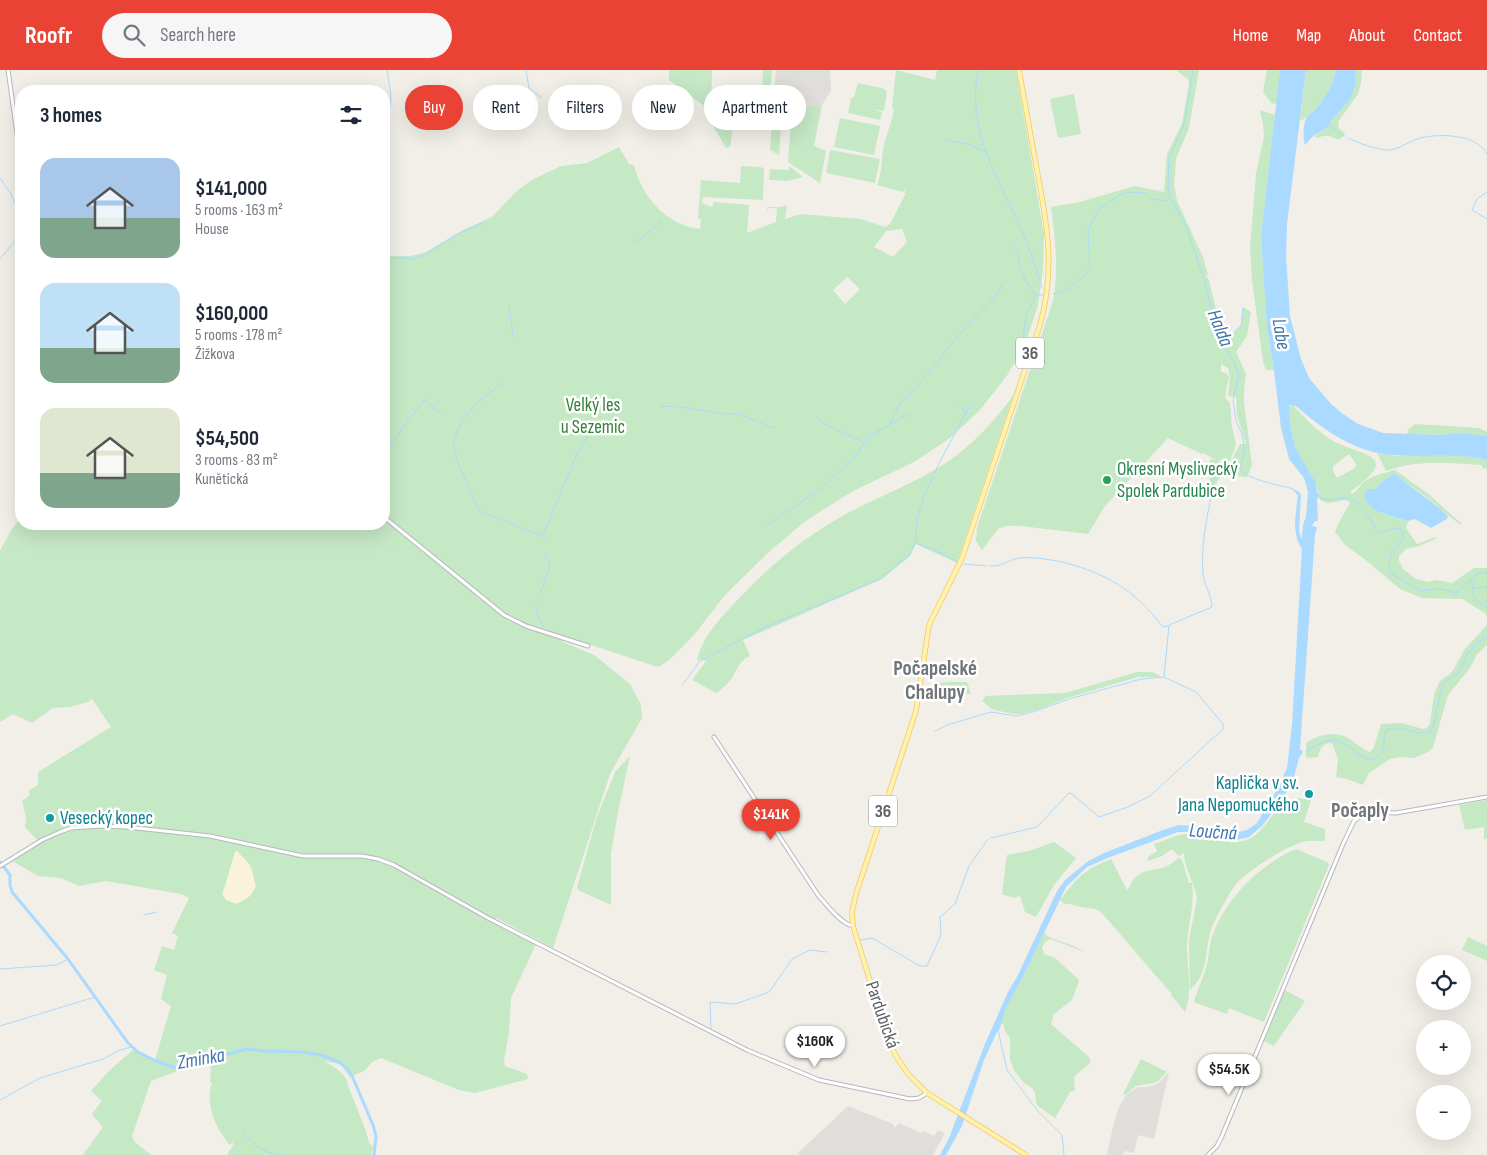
<!DOCTYPE html>
<html lang="en">
<head>
<meta charset="utf-8">
<style>
	:root { --surface:#fff; --page:#f6f6f7; --text:#1f2937; --muted:#747a83; --accent:#ea4335 }
	body { margin:0; font-family:"Sofia Sans Condensed",sans-serif; background:var(--page); color:var(--text); height:100vh; display:flex; flex-direction:column; font-size:19px; white-space:nowrap }
	* { box-sizing:border-box; margin:0 }
	p { font-size:16px; color:var(--muted) }
	.icon { flex:none; width:28px; height:28px; fill:none; stroke:currentColor; stroke-width:2; stroke-linecap:round; stroke-linejoin:round }
	.map { position:relative; flex:1; overflow:hidden }
	.panel { position:absolute; left:15px; top:15px; width:375px; height:445px; display:flex; flex-direction:column; background:var(--surface); border-radius:20px; box-shadow:0 5px 20px #0002 }
	.panel>* { flex:none }
	.guide { position:absolute; left:405px; top:15px; width:475px; height:45px; display:flex; gap:10px }
	.tools { position:absolute; left:1416px; top:885px; display:grid; gap:10px }
	.tools a { display:grid; place-items:center; width:55px; height:55px; border-radius:50%; background:var(--surface); box-shadow:0 5px 20px #0002; font-size:25px }
	.price { position:absolute; translate:-50% -42px; padding:0 11px; border-radius:18px; background:#fff; color:#222; font-size:16px; line-height:32px; filter:drop-shadow(0 1px 2px #0008) }
	.price::after { content:''; position:absolute; left:50%; top:30px; width:15px; height:11px; margin-left:-8px; background:inherit; clip-path:polygon(0 0,100% 0,50% 100%) }
	.price.current { background:var(--accent); color:#fff }
	ul { padding:0; list-style:none }
	li { display:flex; align-items:center; gap:15px; height:125px; padding:0 25px }
	li span { display:grid; place-items:center; flex:none; width:140px; height:100px; border-radius:15px; color:#555 }
	li>.icon { margin-inline-start:auto }
	span .icon { width:60px; height:60px; fill:#fffc; stroke-width:1 }
	li b { font-size:21px }
	h2 { display:flex; justify-content:space-between; align-items:center; height:60px; padding:0 25px; font-size:21px }
	.chip { padding:0 18px; border-radius:22px; background:var(--surface); box-shadow:0 5px 20px #0002; font-size:18px; line-height:45px }
	.chip.current { background:var(--accent); color:#fff }
	header { display:flex; align-items:center; gap:30px; box-sizing:border-box; height:70px; padding:0 25px; background:var(--accent); color:#fff }
	header strong { font-size:24px }
	nav { display:flex; gap:28px; margin-inline-start:auto; font-size:18px }
	.search { width:350px; height:45px; background:var(--page); display:flex; align-items:center; gap:12px; box-sizing:border-box; padding:0 18px; border-radius:28px; color:var(--muted); font-size:19px }
	.map>svg:first-child { display:block }
</style>
</head>
<body>
<header>
<strong>Roofr</strong>
<div class="search"><svg class="icon" aria-label="search" viewBox="0 0 24 24"><circle cx="10" cy="10" r="6"/><path d="M15 15l6 6"/></svg>Search here</div>
<nav><a>Home</a><a>Map</a><a>About</a><a>Contact</a></nav>
</header>
<div class="map">
<svg width="1487" height="1085" viewBox="0 0 1487 1085">
	<rect width="100%" height="100%" fill="#f1efe8"/>
	<path fill="#e0deda" d="M776 0H830L831 21 822 35 792 38 794 17 775 13Z
		M1169 1002 1154 1069 1138 1065 1134 1083 1125 1081 1122 1085H1107L1114 1052 1119 1037 1127 1024 1138 1017H1148L1155 1015 1160 1012Z
		M848 1036 893 1054 894 1057 897 1056 899 1053 921 1063 923 1061 934 1066 938 1060 945 1063 933 1085H799L798 1083Z"/>
	<path fill="#c5e8c5" fill-rule="evenodd" d="M669 0H712L711 41 669 10Z
		M763 0H772L769 34 768 37 766 38H761Z
		M896 0 935 10 937 0H1016L1044 164 1043 200 1038 235 1026 272 1008 304 980 340 950 368 914 392 853 421 804 452 770 481 725 525 694 565 668 591 658 597 564 566 563 572 594 585 630 614 641 635 642 648 610 704 553 878 496 848 493 852 536 874 511 928 509 962 504 991 505 996 527 1004 528 1009 475 1023 459 1020 381 988 372 992 364 1001 350 1007 340 994 324 991C333 996 348 1004 348 1016L366 1061 369 1073 373 1077 371 1085H227L233 1075V1072L230 1075 228 1073C215 1056 205 1034 212 1013L210 1012 211 999 209 992 204 991 151 1011 132 1066 135 1072 151 1085H83L103 1057 92 1044 102 1031 91 1021 110 1000 134 979 140 984 155 990 171 936 161 929 167 905 154 900 162 876 174 880 178 866 172 863 189 828 181 824 106 811 79 816 61 808 38 806 14 792 18 786 38 771 25 757 26 747 22 731 30 725 28 721 38 715V702L111 657 92 629 88 632 70 637 53 638 32 653 13 644 0 652V481L10 462 21 447V454H384V186H411L426 182 463 160 492 147 515 123 530 111 561 96 587 93 619 77 629 94 634 95C642 127 666 155 700 159L701 149 698 148 701 110 740 113 741 96 761 97 764 99 763 130 703 127 702 133 712 137 714 132 749 135 747 163 776 152 777 138H769L767 140V137H780L787 135 785 149 801 144 860 149 885 157 890 154 906 123H904L906 117 903 122 877 115C883 101 881 85 885 71 888 60 892 51 894 40L892 37ZM902 159 907 172 893 187 874 177 886 161ZM847 207 860 219 845 234 833 220ZM235 782 252 799 255 819C247 829 240 836 226 830L223 822Z
		M1176 0H1199L1189 58 1176 89 1174 114 1177 131 1203 187 1208 205 1206 206 1209 210 1216 240 1223 260 1233 264 1241 256 1243 237 1251 242 1247 266 1236 282 1246 304 1244 319V332L1252 395 1247 407C1238 407 1221 401 1217 412 1215 418 1215 424 1213 429L1209 430 1210 391 1211 389 1217 390 1203 383 1202 384 1168 368 1105 436 1088 464 1021 456H1005L998 459 982 480 976 471 977 458 1053 231C1059 199 1055 169 1051 137L1080 132 1135 116 1164 122 1167 84 1182 54 1189 13 1188 9ZM1221 294 1228 298 1230 307 1228 326 1236 327 1237 345 1246 374H1240L1229 395 1220 392 1219 390 1230 391 1236 374 1232 357 1230 333 1225 327 1229 307 1226 303 1221 302Z
		M1267 0H1280L1277 34 1271 33 1263 22Z
		M1306 0H1336C1332 20 1318 42 1300 51Z
		M1356 0H1362L1361 13 1358 24 1338 52 1339 58 1345 64 1344 66 1338 70C1331 66 1325 64 1318 68L1314 66 1328 57 1330 52 1350 30 1355 17Z
		M775 13 784 15 779 85 770 80Z
		M858 13 882 18 887 21 884 41 871 39 882 42 880 50 848 43 851 28 854 27Z
		M1074 24 1081 64 1058 68 1050 29Z
		M822 35 814 76 826 81 820 113 788 92 792 38Z
		M1260 40 1275 45 1261 167 1267 258 1274 300H1266L1263 292 1252 210 1250 177 1256 104 1264 66 1263 54Z
		M715 44 733 56 730 77 726 78 711 52Z
		M840 48 880 56 874 85 834 77Z
		M830 80 880 89 875 113 826 103Z
		M789 96 803 107 788 111 769 110 770 99 789 100Z
		M1013 326 957 493 916 474 910 486 882 509 743 570 750 586C739 591 737 599 732 608 728 614 722 619 716 623L692 610 706 591 700 589 697 592C700 571 716 553 730 538 764 500 803 467 848 443 880 426 915 413 946 393 972 375 994 352 1013 326Z
		M1291 334C1295 337 1298 341 1302 345 1310 353 1318 361 1328 368 1356 387 1407 381 1350 422L1352 424C1357 421 1359 416 1364 412 1373 405 1385 403 1395 400L1427 423 1462 454 1461 455C1451 448 1442 440 1433 432 1421 422 1408 415 1397 405L1393 404 1381 413 1376 419H1372L1379 442 1408 451 1406 458 1417 474 1436 467 1437 468 1419 476 1406 479 1399 486V491L1403 499 1416 509 1428 512 1436 510 1452 513 1474 498H1487V547L1485 543 1462 529 1422 528 1400 519 1367 491 1345 475 1335 462C1338 452 1345 443 1350 433L1346 430 1328 433 1320 430 1316 413 1295 377 1290 354 1289 337ZM1349 384 1356 394 1355 398 1337 408 1333 401V396Z
		M1415 354 1479 358 1487 362V367L1459 363 1450 365 1407 364 1408 360Z
		M1377 383 1396 386 1458 385 1487 390V399L1483 398 1481 395C1447 393 1419 389 1386 401Z
		M1487 555V575L1477 584 1470 598 1448 625 1433 677 1430 681 1414 688 1400 687 1390 689 1369 703 1363 715 1347 709 1336 707 1338 689 1332 673C1323 672 1320 679 1318 687L1311 688 1306 687V673C1319 664 1335 660 1350 669 1357 674 1362 679 1370 682L1374 677 1381 654 1402 653 1423 659 1428 657 1430 653 1434 625 1439 612 1452 602 1465 579Z
		M1137 602H1152L1161 606 1157 607H1138L1067 628 1037 640 1021 644H1012L992 639 982 631 986 626 1065 623Z
		M951 612H967L971 624 930 625 931 617 937 616 939 613Z
		M630 686 618 742 611 783V835L578 820 577 817 597 747 615 702Z
		M1298 728 1311 730 1304 752 1325 759V771C1318 771 1308 770 1302 772 1285 777 1249 800 1237 813 1230 821 1217 846 1212 857 1206 872 1208 890 1201 905 1200 909 1193 917 1190 920L1189 870 1197 829C1195 813 1184 799 1184 783L1179 786 1172 779 1162 786 1148 791V787L1157 781 1154 774C1168 769 1181 762 1195 764 1212 766 1232 777 1249 769 1260 764 1270 748 1278 738L1293 741Z
		M1487 730V768L1484 769V757L1465 760 1459 735Z
		M1054 772 1076 788 1054 815 1036 847 1025 842 1020 826 1014 828 1002 824 1007 785 1029 781Z
		M1296 779 1327 792 1329 795 1264 952 1229 938 1227 944 1196 933 1194 931C1198 918 1204 906 1207 894 1209 885 1209 876 1212 867 1225 829 1259 795 1296 779Z
		M1179 788 1182 790 1189 813H1192C1195 834 1188 854 1187 875 1187 897 1193 922 1185 942L1171 925V922H1170L1101 842C1094 837 1089 839 1081 837 1074 836 1071 833 1064 834L1060 830C1078 807 1082 801 1111 789L1127 820C1131 816 1132 810 1136 807 1146 798 1155 801 1165 797 1170 795 1174 791 1179 788Z
		M1044 863 1049 867 1076 877 1084 882 1051 869 1046 871 1042 877 1044 884 1055 888 1078 909 1079 911 1072 930 1054 944 1051 954 1090 988V993L1074 1007 1075 1021 1070 1022 1055 1048 1039 1037 1036 1033 1035 1023 1033 1019 1023 1012 1015 1002 1010 990V968L1005 961 1003 954 1001 953 1006 938 1025 903Z
		M1468 867 1487 876V891L1462 880Z
		M1285 920 1305 931 1274 976 1264 971Z
		M1141 989 1167 1002 1157 1012 1136 1016 1125 1025 1123 1024Z"/>
	<path fill="#fbf3d9" d="M237 781 250 795 256 816 250 826 237 834 226 830 222 824 225 819 235 782Z"/>
	<path fill="#aadaff" d="M1280 0H1306L1287 154 1286 186 1290 246 1301 289 1309 308 1331 334 1343 344 1358 354 1383 363 1441 365 1459 363 1487 366V390C1453 382 1427 388 1394 385 1356 383 1325 361 1296 336L1289 335 1290 354 1295 377 1316 413 1317 422 1320 426 1317 429 1318 451H1315L1312 456 1317 457 1315 465 1300 679 1303 682 1299 688 1293 710 1282 730 1262 756 1249 767 1236 770 1190 762H1178L1110 787 1087 797 1066 817 1025 903 1006 938 1000 958 997 962 984 990 962 1056 946 1085H940L949 1068 985 974 1008 922 1018 905 1057 821 1065 810 1087 792 1104 783 1163 760 1179 755 1197 756 1238 762 1247 760 1257 753 1279 716 1287 698 1292 655 1302 479C1291 462 1296 444 1298 425L1292 419 1298 421 1301 425 1299 461 1302 470 1303 455 1306 446 1308 422 1304 408 1289 389 1281 358 1274 300 1267 258 1261 167Z
		M1336 0H1356L1355 17 1350 30 1330 52 1328 57 1313 66 1305 75C1303 70 1303 55 1306 49 1307 45 1311 44 1314 41 1325 29 1333 15 1336 0Z
		M1393 404 1397 405C1413 420 1432 430 1448 446L1447 449 1431 458 1415 449 1408 451 1379 442 1369 435 1364 425 1369 419H1376L1381 413Z"/>
	<g fill="none" stroke-linecap="round" stroke-linejoin="round">
		<path stroke="#aadaff" stroke-width="1" d="M526 0 529 18 542 28
			M978 0C966 63 999 109 1023 163 1031 181 1036 200 1042 218
			M1193 0 1185 51 1169 89 1168 116 1170 127 1186 156 1206 216 1212 243 1226 279 1234 292 1239 306 1233 330 1236 351 1242 364 1244 375V382L1240 398C1245 410 1281 415 1293 419
			M384 44C397 37 388 13 387 0
			M1328 55 1344 66
			M1348 68C1358 73 1378 80 1388 80 1398 80 1408 72 1417 69 1436 63 1477 63 1487 84
			M946 70 968 74 986 82
			M0 108 11 124 21 148
			M1487 122 1477 129 1472 140 1487 149
			M635 173 662 151
			M1012 174C1020 185 1018 185 1020 197 1023 207 1028 214 1034 222V230L1026 244 1023 271
			M384 187 411 189 423 186 454 166 484 152
			M0 189 15 171 21 167
			M1053 224 1066 221 1090 200 1088 160 1099 139 1121 124 1131 122 1146 123 1152 129 1165 131 1170 127
			M1035 225H1044
			M509 235 513 268
			M1234 262 1241 256 1243 238
			M1226 277 1232 265
			M501 314 477 333 463 349 453 372 457 390 479 441C502 449 523 460 546 467
			M958 335 966 342
			M660 337 673 336 725 344
			M728 344H739L773 358
			M817 348 827 355 863 372
			M889 355 900 334 906 327 926 306 959 265 996 225 1003 214
			M384 383 424 330 442 344
			M1319 427C1335 433 1332 428 1346 428 1359 428 1372 453 1378 462 1389 463 1394 453 1403 462 1404 472 1400 472 1394 479 1389 485 1389 494 1389 502L1421 521 1440 519 1456 523 1471 509C1475 525 1470 529 1487 537
			M766 456 822 418 858 383 864 373 874 363 908 344
			M543 465 577 384 588 366
			M916 472C911 434 951 374 967 340L973 334
			M964 494 987 496
			M990 496C1002 497 1008 490 1019 488 1024 487 1030 488 1034 488 1068 490 1108 504 1134 526 1145 535 1154 546 1163 557L1168 556
			M1471 509 1480 502 1487 504
			M1474 518 1487 517
			M541 522 550 496 545 485
			M536 536 538 546 543 556
			M683 614 700 591 716 583 763 558 880 509 910 484 915 473 930 478 957 491
			M935 661 947 655 991 642 1016 646 1030 643 1069 629 1141 609 1164 607
			M1306 681C1315 677 1325 669 1335 670 1350 672 1366 699 1380 685 1386 678 1382 667 1387 659H1406L1417 663H1430L1434 654 1442 616 1446 611 1458 604 1468 583 1484 567 1487 566
			M991 768 1037 757 1069 723 1072 724 1099 747 1128 737 1150 726 1223 659V654L1196 622 1164 607 1169 555 1212 537C1212 526 1204 515 1203 504 1200 470 1210 437 1215 403L1219 401 1234 400
			M144 845 157 842
			M860 870 872 868 920 896H927L941 865 940 847 955 834 969 796 988 769
			M0 899 57 895 68 889
			M0 956 95 927
			M711 959 710 932 735 934 764 924 770 921 792 889 810 880 827 882
			M998 960 1007 1000 1037 1040 1062 1065 1064 1085
			M0 1030 40 1008 103 989 120 980 132 977
			M242 1061C253 1074 263 1083 280 1085"/>
		<path stroke="#aadaff" stroke-width="3" d="M0 792 10 805V815L12 822 68 889 128 973 138 982 156 991 176 998 247 979 264 981 302 982 321 985 337 991 347 998 353 1008 373 1055 376 1066 374 1085"/>
		<g stroke="#b5b8bc" stroke-width="5">
			<path id="minor" d="M8 0 21 92
				M384 447 504 545 526 556 588 576
				M714 667 818 825C826 834 841 854 853 856
				M0 796 42 770 60 762 71 758 102 756 127 757 210 766 303 786H362L378 789 394 795 488 848 747 980 819 1010 910 1029 919 1028 927 1023
				M1208 1085 1217 1076 1222 1066 1343 774 1354 751 1364 744 1373 742 1396 743 1487 727"/>
		</g>
		<g stroke="#f2c960" stroke-width="5.5">
			<path id="major" d="M1019 0C1025 32 1030 63 1036 95 1047 152 1056 198 1040 255L962 488 929 555 916 641 856 824 852 842 853 856 890 975 899 991 909 1005 927 1023 1026 1085"/>
		</g>
		<use href="#minor" stroke="#fff" stroke-width="3"/>
		<use href="#major" stroke="#fff2af" stroke-width="4"/>
	</g>
	<circle fill="#2e9e5b" stroke="#fff" stroke-width="2" cx="1107" cy="410" r="5"/>
	<g fill="#0f9aa8" stroke="#fff" stroke-width="2">
		<circle cx="1309" cy="724" r="5"/>
		<circle cx="50" cy="748" r="5"/>
	</g>
	<g text-anchor="middle" dominant-baseline="central" stroke-width="5" stroke-linejoin="round" paint-order="stroke">
		<g fill="#fff" stroke="#8f9295" stroke-width="1">
			<rect x="1016" y="267.5" width="28" height="31" rx="4"/>
			<rect x="869" y="725.5" width="28" height="31" rx="4"/>
		</g>
		<g font-size="18" font-weight="bold" fill="#5f6368">
			<text x="1030" y="283">36</text>
			<text x="883" y="741">36</text>
		</g>
		<g font-size="19" fill="#348238" stroke="#fff">
			<text x="593" y="335">Velký les<tspan x="593" dy="22">u Sezemic</tspan></text>
		</g>
		<g font-size="19" fill="#27864d" stroke="#fff" text-anchor="start">
			<text x="1117" y="399">Okresní Myslivecký<tspan x="1117" dy="22">Spolek Pardubice</tspan></text>
		</g>
		<g font-size="19" fill="#0d838f" stroke="#fff" text-anchor="end">
			<text x="1299" y="713">Kaplička v sv.<tspan x="1299" dy="22">Jana Nepomuckého</tspan></text>
			<text x="60" y="748" text-anchor="start">Vesecký kopec</text>
		</g>
		<g font-size="19" fill="#5f6368" stroke="#fff">
			<text transform="translate(882 945) rotate(71)">Pardubická</text>
		</g>
		<g font-size="20" font-style="italic" fill="#4174aa" stroke="#fff">
			<text transform="translate(1220 258) rotate(68)">Halda</text>
			<text transform="translate(1281 264) rotate(80)">Labe</text>
			<text transform="translate(1213 762) rotate(4)">Loučná</text>
			<text transform="translate(201 989) rotate(-10)">Zminka</text>
		</g>
		<g font-size="21" font-weight="bold" fill="#70757a" stroke="#fff">
			<text x="935" y="598">Počapelské<tspan x="935" dy="24">Chalupy</tspan></text>
			<text x="1360" y="740">Počaply</text>
		</g>
	</g>
</svg>
<div class="tools">
<a><svg class="icon" aria-label="locate" viewBox="0 0 24 24"><circle cx="12" cy="12" r="6"/><path d="M12 2v4M12 18v4M2 12h4M18 12h4"/></svg></a>
<a>+</a>
<a>−</a>
</div>
<b class="price current" style="left:771px;top:771px">$141K</b>
<b class="price" style="left:815px;top:998px">$160K</b>
<b class="price" style="left:1229px;top:1026px">$54.5K</b>
<div class="guide">
<a class="chip current">Buy</a>
<a class="chip">Rent</a>
<a class="chip">Filters</a>
<a class="chip">New</a>
<a class="chip">Apartment</a>
</div>
<section class="panel">
<h2>3 homes<svg class="icon" aria-label="filters" viewBox="0 0 24 24"><path d="M4 7h16M4 17h16"/><circle cx="9" cy="7" r="2"/><circle cx="15" cy="17" r="2"/></svg></h2>
<ul>
<li><span style="background:linear-gradient(#a9c7e8 60%,#7fa58c 0)"><svg class="icon" aria-label="home" viewBox="0 0 24 24"><path d="M3 11l9-7 9 7M6 9v11h12V9"/></svg></span><div><b>$141,000</b><p>5 rooms · 163 m²</p><p>House</p></div></li>
<li><span style="background:linear-gradient(#bfe0f5 65%,#7fa58c 0)"><svg class="icon" aria-label="home" viewBox="0 0 24 24"><path d="M3 11l9-7 9 7M6 9v11h12V9"/></svg></span><div><b>$160,000</b><p>5 rooms · 178 m²</p><p>Žižkova</p></div></li>
<li><span style="background:linear-gradient(#dfe7d0 65%,#7fa58c 0)"><svg class="icon" aria-label="home" viewBox="0 0 24 24"><path d="M3 11l9-7 9 7M6 9v11h12V9"/></svg></span><div><b>$54,500</b><p>3 rooms · 83 m²</p><p>Kunětická</p></div></li>
</ul>
</section>
</div>
</body>
</html>
